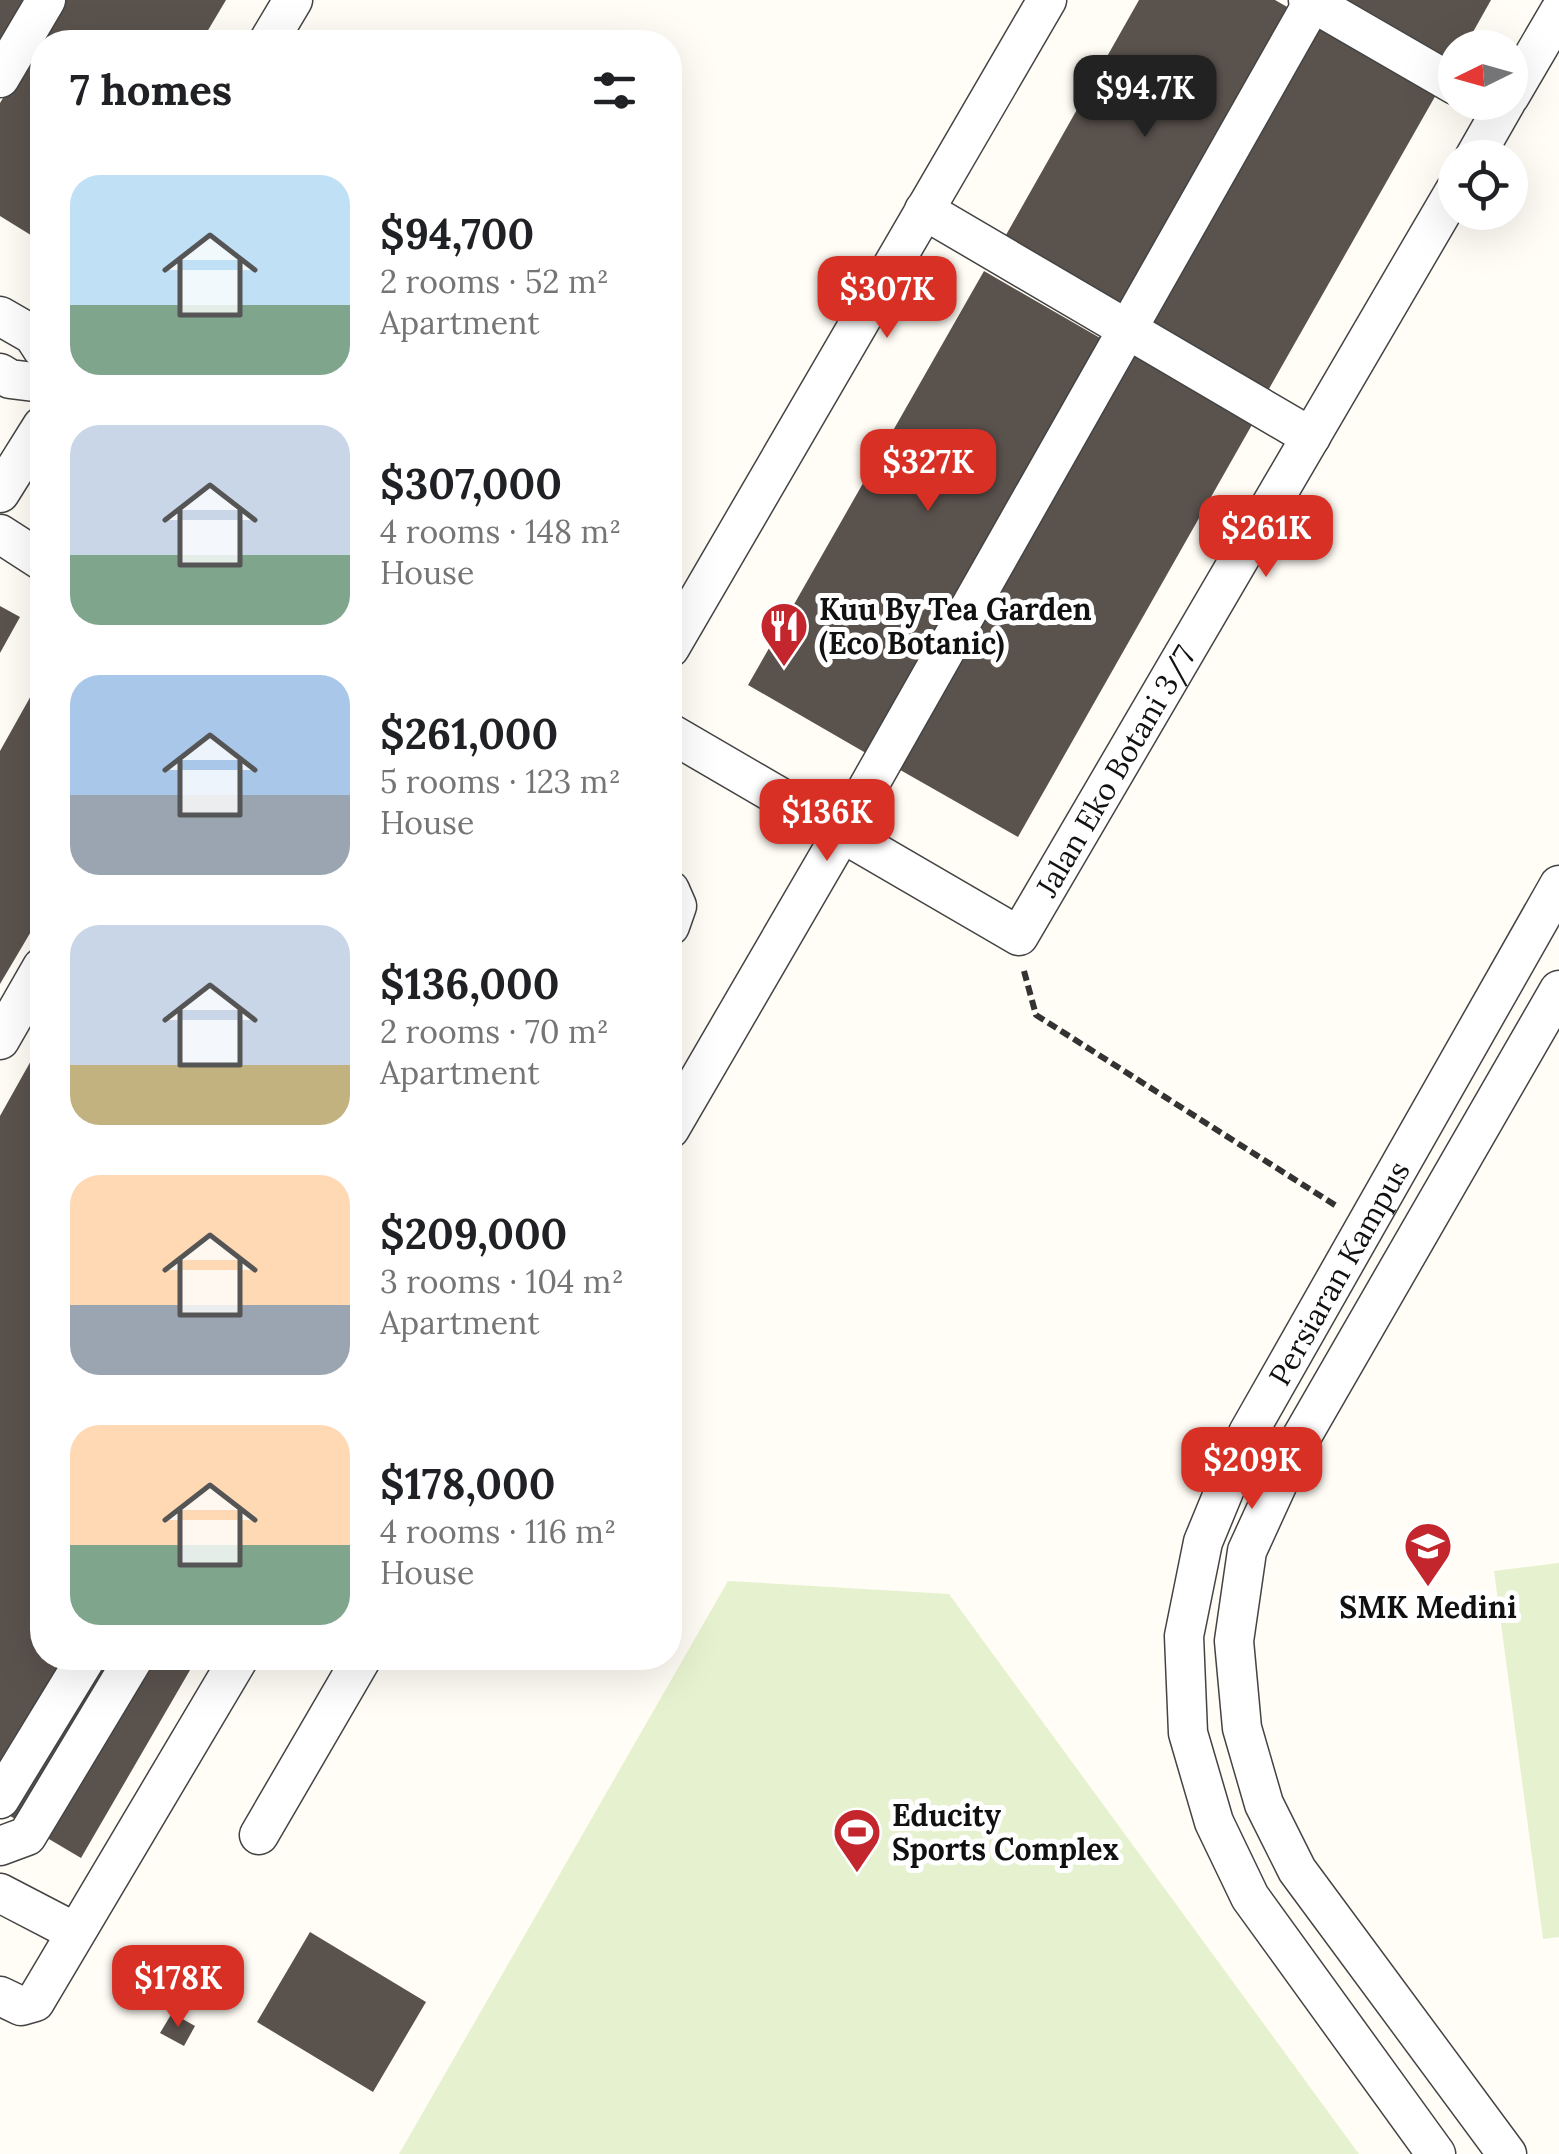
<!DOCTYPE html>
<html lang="en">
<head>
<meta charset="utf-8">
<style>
	:root { --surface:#fff; --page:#f2f2f2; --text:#202124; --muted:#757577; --accent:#d93025 }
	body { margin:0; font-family:Lora,serif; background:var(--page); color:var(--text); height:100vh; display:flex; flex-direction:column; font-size:38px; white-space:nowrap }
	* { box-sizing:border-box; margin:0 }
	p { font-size:32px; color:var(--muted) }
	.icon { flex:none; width:55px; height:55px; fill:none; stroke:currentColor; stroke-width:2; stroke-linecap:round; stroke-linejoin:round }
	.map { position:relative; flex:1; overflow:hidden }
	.side { position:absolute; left:30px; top:30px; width:652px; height:1640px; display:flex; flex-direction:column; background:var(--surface); border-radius:40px; box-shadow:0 10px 40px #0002 }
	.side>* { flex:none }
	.needle { width:65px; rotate:265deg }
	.buttons { position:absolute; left:1438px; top:30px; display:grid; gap:20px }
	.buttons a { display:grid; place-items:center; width:90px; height:90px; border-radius:50%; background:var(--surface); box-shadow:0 10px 40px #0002; font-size:50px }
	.price { position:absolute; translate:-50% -85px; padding:0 22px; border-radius:20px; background:var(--accent); color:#fff; font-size:32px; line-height:65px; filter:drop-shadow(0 2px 5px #0008) }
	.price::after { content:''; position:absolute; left:50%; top:60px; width:30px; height:22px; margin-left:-15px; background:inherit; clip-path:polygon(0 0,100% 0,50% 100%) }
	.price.on { background:#222; color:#fff }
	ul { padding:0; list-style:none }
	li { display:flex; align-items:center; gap:30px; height:250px; padding:0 40px }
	li span { display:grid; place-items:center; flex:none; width:280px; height:200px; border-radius:30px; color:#555 }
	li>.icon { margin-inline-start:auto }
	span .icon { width:120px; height:120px; fill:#fffc; stroke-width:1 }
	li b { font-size:42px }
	h2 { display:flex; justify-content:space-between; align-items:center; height:120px; padding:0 40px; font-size:42px }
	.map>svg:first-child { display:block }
</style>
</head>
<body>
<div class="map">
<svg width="1559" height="2154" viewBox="0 0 1559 2154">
	<rect width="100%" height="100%" fill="#fffdf5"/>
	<path fill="#e6f2cf" d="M1559 1563V1937L1543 1939 1494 1571Z
		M728 1581 949 1594 1359 2154H399Z"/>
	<path fill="#5a524d" d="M0 0H35L0 60Z
		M61 0H226L201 42H42V242L0 216V103Z
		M1139 0H1275L1296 12 1125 313 1002 242Z
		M1348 0H1491L1464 48H1455V62Z
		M1314 22 1437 93 1266 394 1143 323Z
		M984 271 1107 342 871 756 748 685Z
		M1130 352 1253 423 1018 837 895 767Z
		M0 606 20 617 0 653Z
		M42 676V913L0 984V751Z
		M42 1041V1658H197L81 1858 0 1810V1116Z
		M310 1932 426 2002 373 2092 257 2022Z
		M172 2013 195 2026 184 2046 160 2033Z"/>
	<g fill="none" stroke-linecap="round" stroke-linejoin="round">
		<g stroke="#444" stroke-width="41">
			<g id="minor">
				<path d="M1308 0 1455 85"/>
				<path d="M268 42 293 0"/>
				<path d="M0 78 46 0"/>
				<path d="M1510 96 1559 12"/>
				<path d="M1474 158 1506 102"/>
				<path d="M924 210 1311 437"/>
				<path d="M0 316 33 335 42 349"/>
				<path d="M0 373 10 379 42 383"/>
				<path d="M0 493 42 426"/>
				<path d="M0 534 42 561"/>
				<path d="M670 648 1047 0"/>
				<path id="s1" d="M670 733 1019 936 1455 190"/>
				<path d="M670 890 677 906 670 926"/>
				<path d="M0 1040 42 967"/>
				<path d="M670 1129 842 833 1314 0"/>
				<path d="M0 1799 86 1658"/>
				<path d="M259 1835 362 1658"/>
				<path d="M0 1846 27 1836 134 1658"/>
				<path d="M0 1893 75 1932"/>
				<path d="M0 1996 21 2006 35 2002 239 1658"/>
				<path id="s2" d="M1436 2154 1250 1897 1214 1822 1188 1733 1184 1636 1203 1542 1248 1433 1559 885"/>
				<path d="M1507 2154 1297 1870 1264 1804 1242 1728 1234 1641 1247 1551 1290 1457 1559 990"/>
			</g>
		</g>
		<path stroke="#333" stroke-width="6" stroke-dasharray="10 5" stroke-linecap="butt" d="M1024 971 1036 1015 1338 1207"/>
		<use href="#minor" stroke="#fff" stroke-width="38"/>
	</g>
	<defs>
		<g id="restaurant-pin" transform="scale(2.5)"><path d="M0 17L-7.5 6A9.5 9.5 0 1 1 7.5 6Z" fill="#c4262e" stroke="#fff"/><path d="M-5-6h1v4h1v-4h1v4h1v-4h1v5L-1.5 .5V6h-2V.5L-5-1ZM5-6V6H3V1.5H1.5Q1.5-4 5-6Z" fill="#fff"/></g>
		<g id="school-pin" transform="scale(2.5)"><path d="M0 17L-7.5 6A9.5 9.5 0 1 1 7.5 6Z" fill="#c4262e" stroke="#fff"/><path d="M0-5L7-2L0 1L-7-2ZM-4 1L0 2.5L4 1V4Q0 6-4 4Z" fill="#fff"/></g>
		<g id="stadium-pin" transform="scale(2.5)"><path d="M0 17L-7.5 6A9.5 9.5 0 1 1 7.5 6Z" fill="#c4262e" stroke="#fff"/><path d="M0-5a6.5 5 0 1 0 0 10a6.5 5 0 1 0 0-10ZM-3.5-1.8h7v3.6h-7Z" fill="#fff"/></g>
	</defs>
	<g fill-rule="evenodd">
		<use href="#restaurant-pin" x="784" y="626"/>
		<use href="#school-pin" x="1428" y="1546"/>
		<use href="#stadium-pin" x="857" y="1832"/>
	</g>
	<g text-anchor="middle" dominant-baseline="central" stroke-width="10" stroke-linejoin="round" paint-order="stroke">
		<g font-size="30" font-weight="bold" fill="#111" stroke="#fff" text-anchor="start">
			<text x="819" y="609">Kuu By Tea Garden<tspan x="819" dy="34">(Eco Botanic)</tspan></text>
			<text x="1428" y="1607" text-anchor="middle">SMK Medini</text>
			<text x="892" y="1815">Educity<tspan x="892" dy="34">Sports Complex</tspan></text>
		</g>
		<g font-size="30" fill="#111" stroke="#fff">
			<text stroke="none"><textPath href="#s1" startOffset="595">Jalan Eko Botani 3/7</textPath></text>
			<text stroke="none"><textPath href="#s2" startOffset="988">Persiaran Kampus</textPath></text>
		</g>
	</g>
</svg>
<div class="buttons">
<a><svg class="needle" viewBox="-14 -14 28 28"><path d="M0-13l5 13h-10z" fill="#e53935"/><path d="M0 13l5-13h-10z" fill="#757577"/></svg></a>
<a><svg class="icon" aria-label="locate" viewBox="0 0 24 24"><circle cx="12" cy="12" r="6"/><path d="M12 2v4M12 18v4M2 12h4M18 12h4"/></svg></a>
</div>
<b class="price on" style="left:1145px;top:140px">$94.7K</b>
<b class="price" style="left:887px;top:341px">$307K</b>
<b class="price" style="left:928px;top:514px">$327K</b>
<b class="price" style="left:1266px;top:580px">$261K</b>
<b class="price" style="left:827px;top:864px">$136K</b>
<b class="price" style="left:1252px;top:1512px">$209K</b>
<b class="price" style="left:178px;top:2030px">$178K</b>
<section class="side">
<h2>7 homes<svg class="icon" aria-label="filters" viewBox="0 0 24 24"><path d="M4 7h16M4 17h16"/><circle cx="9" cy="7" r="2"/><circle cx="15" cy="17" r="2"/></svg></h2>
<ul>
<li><span style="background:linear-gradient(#bfe0f5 65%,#7fa58c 0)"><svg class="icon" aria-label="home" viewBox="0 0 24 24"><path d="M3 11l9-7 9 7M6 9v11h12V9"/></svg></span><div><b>$94,700</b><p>2 rooms · 52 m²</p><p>Apartment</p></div></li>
<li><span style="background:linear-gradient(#c9d6e8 65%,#7fa58c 0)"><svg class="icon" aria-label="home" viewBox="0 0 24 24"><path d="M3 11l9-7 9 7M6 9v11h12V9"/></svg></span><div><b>$307,000</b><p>4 rooms · 148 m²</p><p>House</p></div></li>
<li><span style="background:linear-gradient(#a9c7e8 60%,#9aa5b1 0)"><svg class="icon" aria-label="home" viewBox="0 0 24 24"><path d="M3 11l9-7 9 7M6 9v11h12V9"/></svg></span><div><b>$261,000</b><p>5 rooms · 123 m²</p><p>House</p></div></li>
<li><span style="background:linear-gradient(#c9d6e8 70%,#c2b280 0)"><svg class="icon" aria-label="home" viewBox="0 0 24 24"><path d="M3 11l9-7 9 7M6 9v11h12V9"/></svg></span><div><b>$136,000</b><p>2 rooms · 70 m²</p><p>Apartment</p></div></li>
<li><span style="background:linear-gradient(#ffd9b3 65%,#9aa5b1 0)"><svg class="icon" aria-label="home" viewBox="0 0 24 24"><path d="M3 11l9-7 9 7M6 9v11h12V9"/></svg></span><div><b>$209,000</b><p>3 rooms · 104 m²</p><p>Apartment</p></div></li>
<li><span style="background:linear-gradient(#ffd9b3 60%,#7fa58c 0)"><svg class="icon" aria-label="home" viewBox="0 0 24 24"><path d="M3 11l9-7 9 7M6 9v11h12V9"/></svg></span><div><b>$178,000</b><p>4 rooms · 116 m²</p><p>House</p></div></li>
</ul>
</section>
</div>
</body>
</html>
